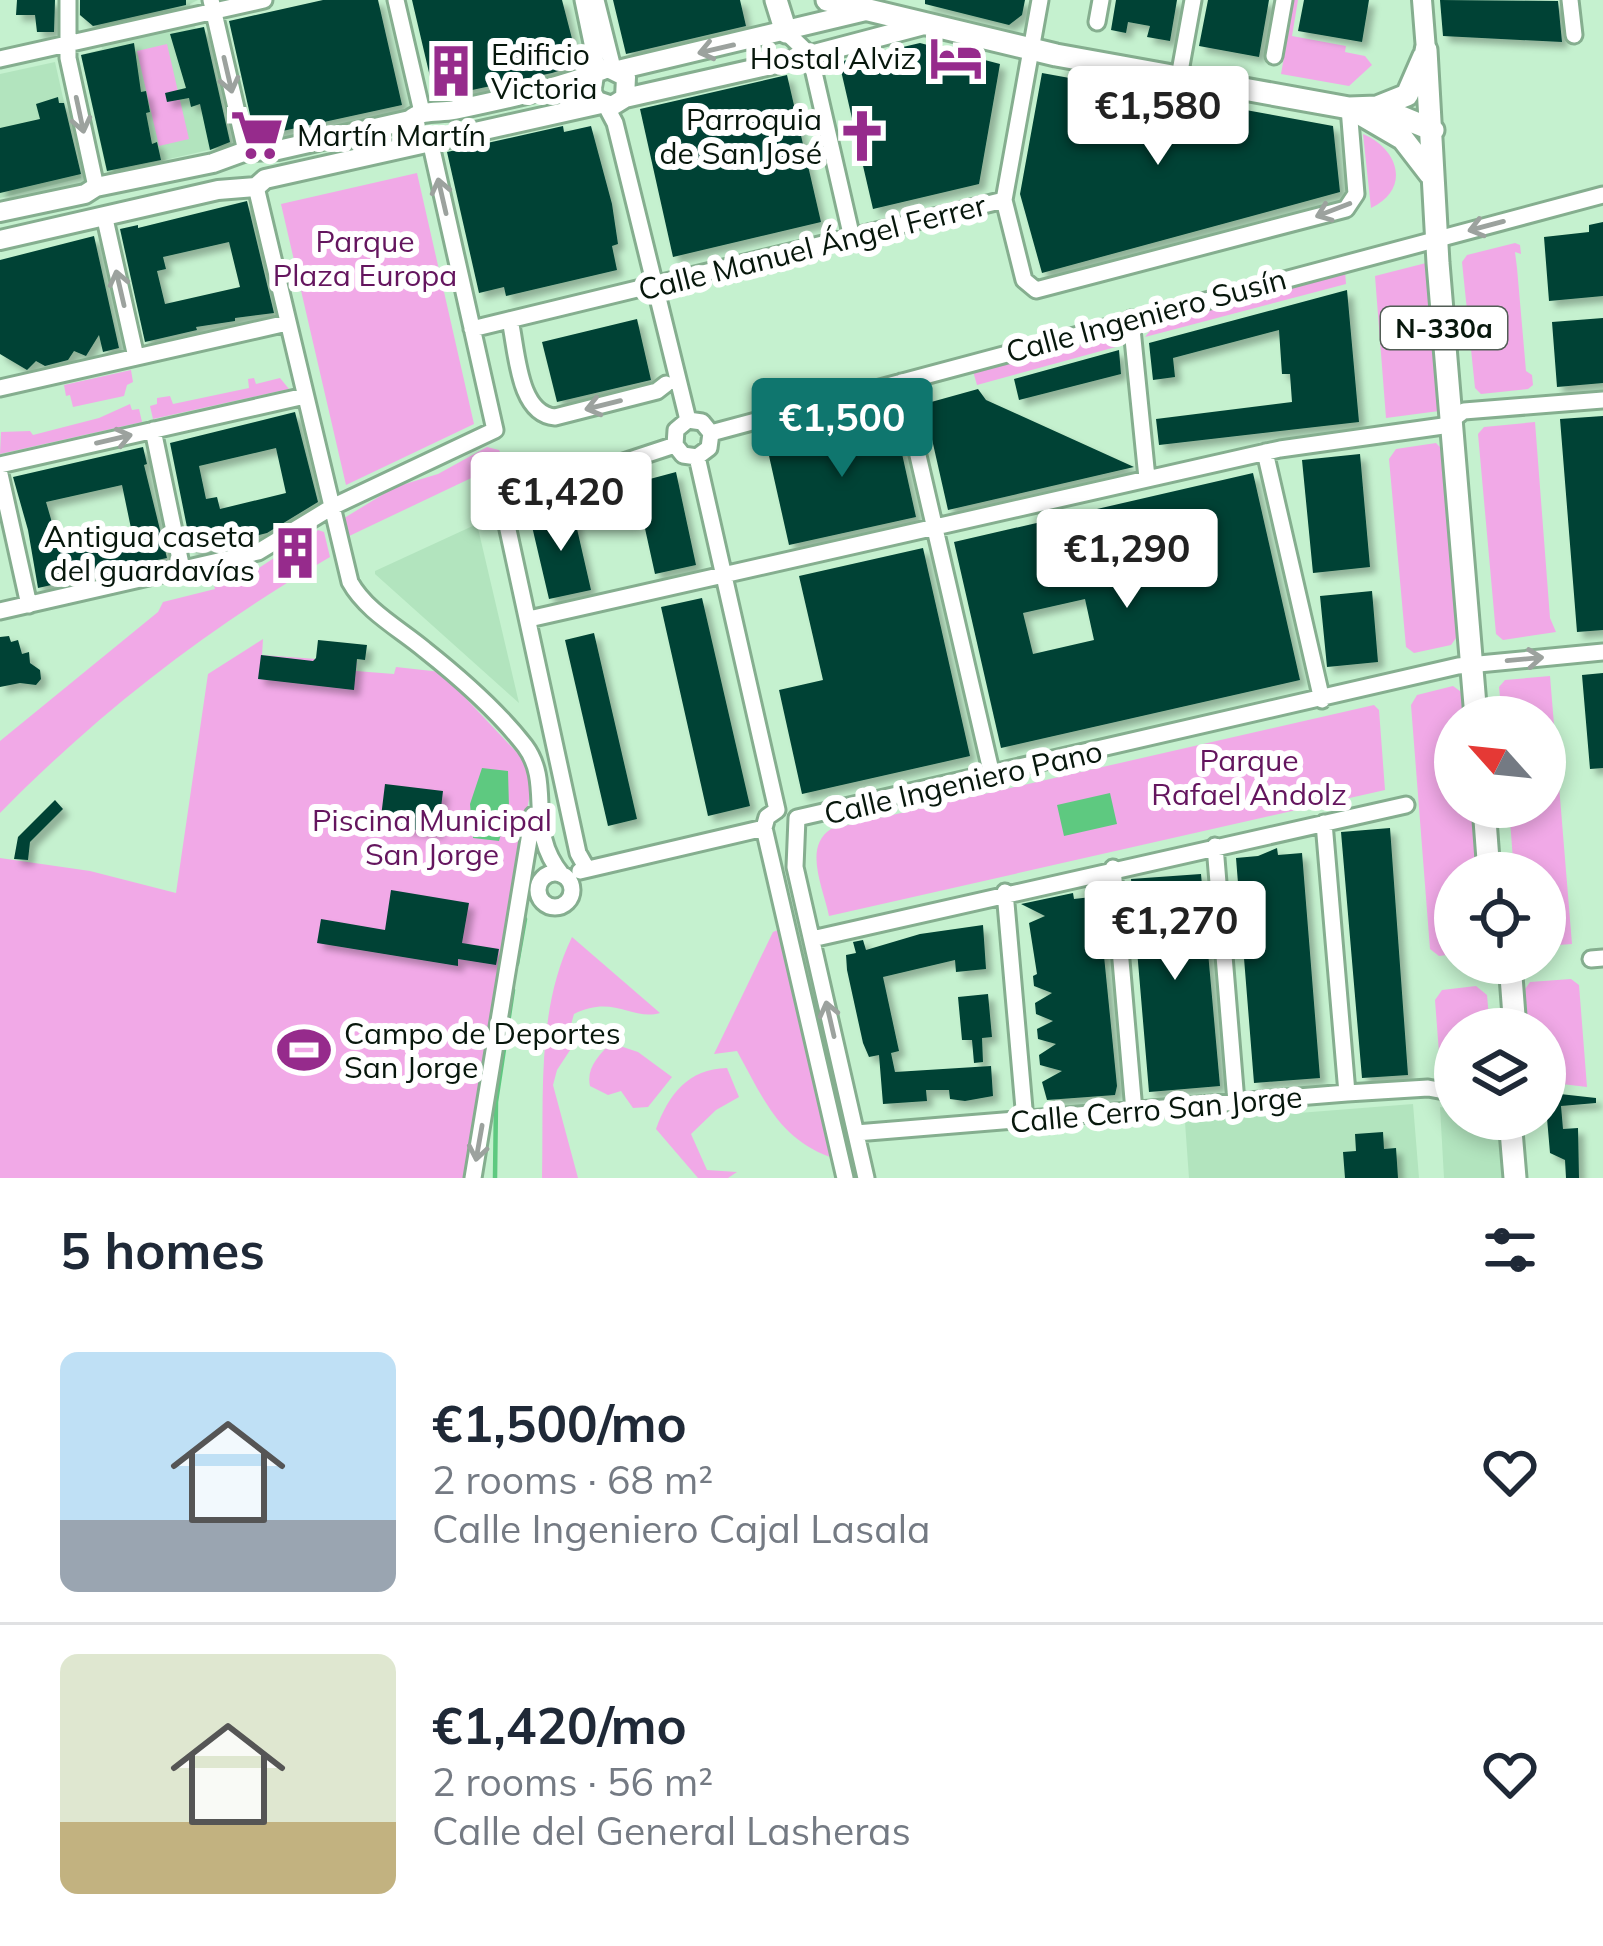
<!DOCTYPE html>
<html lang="en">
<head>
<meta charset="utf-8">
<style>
	:root { --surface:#fff; --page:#f6f6f7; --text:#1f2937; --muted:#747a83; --line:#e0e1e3; --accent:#0f766e }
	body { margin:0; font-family:Mulish,sans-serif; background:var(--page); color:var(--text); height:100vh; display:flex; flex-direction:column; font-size:45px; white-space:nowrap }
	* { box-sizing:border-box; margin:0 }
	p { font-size:39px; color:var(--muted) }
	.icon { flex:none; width:66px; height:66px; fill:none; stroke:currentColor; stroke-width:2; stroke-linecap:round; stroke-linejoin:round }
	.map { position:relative; height:1178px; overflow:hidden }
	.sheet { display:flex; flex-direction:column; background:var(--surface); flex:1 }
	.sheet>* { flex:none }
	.needle { width:78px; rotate:297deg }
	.controls { position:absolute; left:1434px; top:696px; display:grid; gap:24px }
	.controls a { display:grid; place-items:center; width:132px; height:132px; border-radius:50%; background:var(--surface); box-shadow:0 6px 18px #0003; font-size:60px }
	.price { position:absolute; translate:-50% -102px; padding:0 27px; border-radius:12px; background:#fff; color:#222; font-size:39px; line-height:78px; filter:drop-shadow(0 3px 6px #0008) }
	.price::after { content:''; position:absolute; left:50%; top:72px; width:36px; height:27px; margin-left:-18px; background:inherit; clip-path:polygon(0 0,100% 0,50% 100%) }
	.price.on { background:var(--accent); color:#fff }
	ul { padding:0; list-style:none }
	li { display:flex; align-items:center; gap:36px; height:300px; padding:0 60px }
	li+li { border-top:3px solid var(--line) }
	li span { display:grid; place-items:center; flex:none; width:336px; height:240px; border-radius:18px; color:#555 }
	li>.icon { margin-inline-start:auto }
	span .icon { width:144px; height:144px; fill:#fffc; stroke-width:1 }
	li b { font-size:51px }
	h2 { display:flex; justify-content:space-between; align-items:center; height:144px; padding:0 60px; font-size:51px }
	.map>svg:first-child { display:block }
</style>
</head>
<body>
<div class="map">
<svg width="1603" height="1178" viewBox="0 0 1603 1178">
	<defs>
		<filter id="shadow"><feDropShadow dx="6" dy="6" stdDeviation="3" flood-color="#0004"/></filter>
	</defs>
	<rect width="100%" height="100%" fill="#c5f1cf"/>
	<path fill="#b2e4be" d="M80 0H198L190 4 194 24 196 29 204 27 231 145 107 173 81 55 102 49 96 26 79 15Z
		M55 62 81 178 0 198V74Z
		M477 524 519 703 375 574V571Z
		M1413 1104 1419 1178H1189L1185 1122Z
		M1440 1107 1455 1110V1119H1500L1504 1178H1444Z"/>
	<path fill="#f1a9e7" d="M1294 0H1298L1292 36 1346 46 1345 52 1365 56 1372 65 1349 86 1281 74Z
		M167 44 189 139 159 146 137 51Z
		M1363 134C1399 149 1411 189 1371 208Z
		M417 173 474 424 346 485 281 204Z
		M1515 243 1520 245 1521 254 1515 252 1517 268 1526 371 1532 375 1533 385 1528 389 1481 394 1475 388 1462 262 1467 255Z
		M1426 263 1439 411 1386 418 1375 276Z
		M1345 271 1346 284 1145 337 1157 322Z
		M1108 334 1117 336 1123 345 977 385 973 371Z
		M131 370 133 382 127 385 124 396 73 407 70 395 66 396 64 385Z
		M254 378 256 384 280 378 289 389 153 419 150 406 157 404V398L170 396 173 404 249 388 248 379Z
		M130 404 132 410 139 409 142 422 0 454 1 432 30 431 33 435 99 418Z
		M1535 422 1550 618 1556 632 1503 640 1496 634 1478 434 1484 427Z
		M1436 443 1443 450 1459 634 1451 645 1414 653 1406 647 1389 459 1396 449Z
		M487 447 499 450 505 462 345 538 341 520 395 487 438 474Z
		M318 530 324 532 330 557C208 628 99 712 0 813V741L158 612 163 602 215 589 213 582 250 574 283 552 292 564 306 555 302 548Z
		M263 639 262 655 357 662 356 671 394 674 396 667 441 672 523 759 532 782 463 1178H0V858L90 871 176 893 208 674Z
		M1550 676 1572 944 1545 946V873H1514L1509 807H1545V717H1502L1499 687 1505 680Z
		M1453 686 1464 694 1466 717H1455V807H1474L1479 873H1455V954L1439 956 1430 949 1411 705 1417 695Z
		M1374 705 1379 710 1385 790 829 916C823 887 803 847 831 829Z
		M778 930 827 1143 830 1157C778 1138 762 1096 737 1051L714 1054 773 932Z
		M572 937 660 1013C632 1021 613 994 574 1014L568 1035 582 1032 557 1070 553 1085 578 1178H542C544 1098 536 1011 572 937Z
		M1571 979 1579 985 1587 1087 1545 1082V1029H1528L1525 989 1530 982Z
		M1476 986 1487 995 1490 1029H1455V1076L1440 1066 1435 1000 1442 990Z
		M611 1043 638 1052 672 1077 648 1107 633 1108 621 1091 608 1095 590 1086C586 1068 599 1055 611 1043Z
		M727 1068 739 1097 716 1110 691 1134 707 1170 737 1172 728 1178H698L656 1129C669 1094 688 1069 727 1068Z"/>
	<path fill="#5ec980" d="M482 768 508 771 509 807 499 841 473 838 470 804Z
		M1110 793 1117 824 1064 836 1057 805Z"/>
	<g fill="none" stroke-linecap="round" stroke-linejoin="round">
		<path stroke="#5ec980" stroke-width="4.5" d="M517 964 525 919
			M495 1178 496 1102 513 990"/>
	</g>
	<path fill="#044234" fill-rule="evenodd" filter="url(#shadow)" d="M17 0H55L54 32H37L35 15H16Z
		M80 0H186V5L93 26 80 15Z
		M323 0H378L402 105 255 137 229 21Z
		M412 0H562L577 58 571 67 552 73 435 98Z
		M613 0H740L746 26 626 54Z
		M925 0H1025L1022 15 1009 25 925 4Z
		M1116 0H1177L1170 41 1147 37 1150 26 1128 22 1126 33 1111 30Z
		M1208 0H1269L1259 57 1199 46Z
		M1304 0H1369L1362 42 1298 31Z
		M1440 0 1558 1 1562 42 1443 36Z
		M204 27 230 142 210 150 200 104 191 107 189 98 167 102 165 93 186 88 170 34Z
		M134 43 141 92 146 91 150 112 146 113 152 144 157 142 161 160 107 171 81 55Z
		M920 43 1000 64 979 184 873 209 839 62Z
		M1042 73 1333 126 1340 192 1042 273 1020 194Z
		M787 75 821 222 673 257 640 109Z
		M58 97 59 103H64L81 174 0 193V128L40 119 36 104Z
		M563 126 564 132 591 126 612 204 618 244 612 246 617 270 506 296 504 287 479 293 447 152Z
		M247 201 274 313 235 318V321L196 327 197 330 145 342 120 229 138 225V228ZM229 242 240 287 165 304 157 271 166 269 163 257Z
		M1603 222V296L1549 301 1544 237 1589 232V225Z
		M94 236 119 348 103 352 99 335 86 356 74 351 68 360 45 366 36 361 27 370 0 354V260Z
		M1347 290 1359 422 1159 445 1156 419 1292 402 1290 374H1282L1279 330 1173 358 1175 377 1153 380 1149 343Z
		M1603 318V383L1557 387 1552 322Z
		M637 319 651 380 557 402 542 342Z
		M1119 350 1121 374 1019 400 1014 379Z
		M978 389 986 400 1134 467 948 510 924 404Z
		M295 412 318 502 267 533 192 552 170 443ZM276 448 286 493 220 509 217 497 206 499 199 466Z
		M893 413 916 517 789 545 767 447Z
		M1603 416V630L1577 632 1560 419Z
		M143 447 147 464 144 465 167 558 55 581 56 584 38 588 28 530 13 477ZM122 485 132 533 60 550 46 502Z
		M1360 454 1370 567 1313 573 1302 460Z
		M676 472 696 565 655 574 635 483Z
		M1253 473 1300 680 1001 748 954 542ZM1085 599 1094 640 1033 654 1023 613Z
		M572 507 591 590 549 599 531 522Z
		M923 548 970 756 802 794 779 690 823 680 799 576Z
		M1372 591 1378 662 1327 667 1320 596Z
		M702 598 750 806 708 816 661 607Z
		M594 633 637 819 608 826 565 640Z
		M9 636 11 642 18 640 22 654 29 652 30 663 40 670 41 679 36 685 20 683 0 687V637Z
		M318 640 367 645 365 660 357 659 354 690 258 679 261 655 313 661 316 658Z
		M1603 673V768L1590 769 1582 675Z
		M385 784 443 791 438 833 380 825Z
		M55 800 63 809 30 842 28 860 14 859 18 837Z
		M1390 828 1408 1075 1362 1078 1341 832Z
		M1277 848 1278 855 1302 853 1320 1078 1254 1083 1236 858 1258 856Z
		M1201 874 1220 1086 1149 1092 1131 879Z
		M391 890 469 903 462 943 499 949 496 965 458 959V966L317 943 321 919 385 930Z
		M1073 893 1074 899 1100 896 1101 922 1106 921 1102 936 1117 1086 1115 1095 1047 1100 1042 1082 1062 1071 1040 1065 1039 1055 1056 1044 1038 1039 1037 1029 1053 1021 1036 1014 1035 1003 1052 993 1034 986 1033 976 1037 974 1029 923 1045 916 1021 904Z
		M983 925 986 969 956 972 955 960 883 977 899 1051 891 1053 895 1072 991 1066 993 1096 965 1101 950 1099 949 1090H926L927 1101 883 1104 879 1055 869 1057 863 1043 847 970 846 955 856 953 853 942 863 940 866 950 920 934Z
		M988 994 992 1037 982 1038 983 1062 974 1063 972 1040H962L958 997Z
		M1560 1094 1596 1098V1103L1561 1106 1563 1129 1578 1128 1579 1178H1566L1565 1160 1550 1153 1545 1095Z
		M1383 1132 1384 1149 1396 1148 1398 1178H1345L1343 1152 1356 1151 1355 1134Z"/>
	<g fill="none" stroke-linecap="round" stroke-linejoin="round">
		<g stroke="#85ae8f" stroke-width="21">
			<path id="minor" d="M68 0V58L96 187
				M211 0 246 151
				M396 0 422 112
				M583 0 598 72
				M596 0 613 68
				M1040 0 1004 200 1024 280 1036 290 1346 209 1356 194 1349 108
				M1570 0 1574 35
				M1097 22 1101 0
				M786 32 810 55 852 238
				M1274 56 1284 0
				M0 59 264 0
				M1179 77 1193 0
				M606 106 615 123 688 420
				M256 187 350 582C366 611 400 629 425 650 459 677 498 711 525 746 554 785 524 829 562 875
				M105 219 136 357
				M1131 319 1147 478
				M510 320C517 351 518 414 555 417L657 391 666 384
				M472 329 1004 200
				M901 382 992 775
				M0 388 287 323
				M688 420 702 422 711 433 709 448 697 457
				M688 420 676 430 675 445 683 455 697 457
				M153 430 182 569
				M711 433 1603 195
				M1265 452 1322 700
				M697 457 777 810
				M0 465 305 396
				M0 474 29 605
				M0 611 258 552 332 507 495 430 431 145
				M529 619 1280 449 1443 426 1464 411 1603 400
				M777 810 767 817 764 828 845 1178
				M797 818 1458 666 1603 652
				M797 818 795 867 866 1178
				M1324 823 1347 1093
				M1215 846 1236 1102
				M1113 868 1134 1111
				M587 869 578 853 502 502 675 445
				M580 871 764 828
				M538 890a17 17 0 1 1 34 0a17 17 0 1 1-34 0Z
				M1005 892 1025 1120
				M812 939 1406 805
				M1591 959 1603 958
				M856 1133 1347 1093 1428 1088 1455 1093
				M473 1178 533 815"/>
		</g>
		<g stroke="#85ae8f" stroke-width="24">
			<path id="major" d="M1422 0 1426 50
				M618 70 870 10
				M625 98 780 63 924 25
				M0 212 85 194 96 187 213 163 246 151 278 150 410 120C422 109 438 113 454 110 506 99 560 88 608 68L626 77 625 98 612 106 597 101 591 92 594 76
				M0 240 218 190 256 187 265 179 601 104"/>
		</g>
		<g stroke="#85ae8f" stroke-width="27">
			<path id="highway" d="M776 0 786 32
				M827 0 1056 55 1349 108 1377 107 1433 130
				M1426 50 1438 263 1476 717
				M1377 107 1407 95 1424 56
				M1355 111 1403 139 1430 174
				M1484 807 1489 873
				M1510 963 1515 1029
				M1510 1119 1515 1178"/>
		</g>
		<use href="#minor" stroke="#fff" stroke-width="15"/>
		<use href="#major" stroke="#fff" stroke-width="18"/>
		<use href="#highway" stroke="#fff" stroke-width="21"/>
	</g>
	<defs><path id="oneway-shaft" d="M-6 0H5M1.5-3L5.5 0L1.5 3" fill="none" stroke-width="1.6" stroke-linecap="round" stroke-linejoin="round" transform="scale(3)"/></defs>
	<g stroke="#9ca29e">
		<use href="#oneway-shaft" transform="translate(716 49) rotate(167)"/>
		<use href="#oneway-shaft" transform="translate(228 75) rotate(77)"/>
		<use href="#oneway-shaft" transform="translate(80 115) rotate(78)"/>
		<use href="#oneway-shaft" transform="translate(442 196) rotate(-103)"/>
		<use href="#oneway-shaft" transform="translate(1333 210) rotate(159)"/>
		<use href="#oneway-shaft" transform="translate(1486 226) rotate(165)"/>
		<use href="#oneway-shaft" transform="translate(120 288) rotate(-103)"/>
		<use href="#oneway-shaft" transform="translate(603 405) rotate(166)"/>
		<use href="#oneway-shaft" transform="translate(114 439) rotate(-13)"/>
		<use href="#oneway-shaft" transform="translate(1525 659) rotate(-5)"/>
		<use href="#oneway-shaft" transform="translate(830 1019) rotate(-103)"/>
		<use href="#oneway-shaft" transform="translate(479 1143) rotate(100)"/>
	</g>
	<defs>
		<g id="hotel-bare" transform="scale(4.14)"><path d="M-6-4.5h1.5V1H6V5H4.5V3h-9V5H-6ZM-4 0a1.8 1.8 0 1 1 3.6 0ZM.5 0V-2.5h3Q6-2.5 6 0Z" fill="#962b8c" stroke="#fff" stroke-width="2.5" paint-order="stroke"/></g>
		<g id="building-bare" transform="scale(4.14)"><path d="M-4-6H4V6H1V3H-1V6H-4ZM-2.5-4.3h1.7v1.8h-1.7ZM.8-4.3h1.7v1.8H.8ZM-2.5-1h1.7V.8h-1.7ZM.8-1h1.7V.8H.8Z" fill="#962b8c" stroke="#fff" stroke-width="2.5" paint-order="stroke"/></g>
		<g id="supermarket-bare" transform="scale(4.14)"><path d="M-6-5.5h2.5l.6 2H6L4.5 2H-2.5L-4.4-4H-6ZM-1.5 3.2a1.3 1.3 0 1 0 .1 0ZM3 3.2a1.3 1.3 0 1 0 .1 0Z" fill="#962b8c" stroke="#fff" stroke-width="2.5" paint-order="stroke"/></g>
		<g id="church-bare" transform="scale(4.14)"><path d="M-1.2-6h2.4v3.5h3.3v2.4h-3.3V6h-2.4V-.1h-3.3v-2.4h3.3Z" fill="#962b8c" stroke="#fff" stroke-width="2.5" paint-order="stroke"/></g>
		<g id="stadium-bare" transform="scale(4.14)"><path d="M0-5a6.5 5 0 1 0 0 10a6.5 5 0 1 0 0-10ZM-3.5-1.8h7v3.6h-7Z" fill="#962b8c" stroke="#fff" stroke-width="2.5" paint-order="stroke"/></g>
	</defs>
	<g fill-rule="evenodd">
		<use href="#hotel-bare" x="956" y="58"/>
		<use href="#building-bare" x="451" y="71"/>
		<use href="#supermarket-bare" x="257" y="135"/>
		<use href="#church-bare" x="862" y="136"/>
		<use href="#building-bare" x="295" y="553"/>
		<use href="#stadium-bare" x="304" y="1050"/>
	</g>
	<g text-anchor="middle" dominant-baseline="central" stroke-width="12" stroke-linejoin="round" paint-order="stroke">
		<rect fill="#fff" stroke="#515d55" stroke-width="3" x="1381" y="307" width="126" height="42" rx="9"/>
		<g font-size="27" font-weight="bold" fill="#07170c">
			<text x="1444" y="328">N-330a</text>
		</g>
		<g font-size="30" fill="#07170c" stroke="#fff" text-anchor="start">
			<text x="491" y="54">Edificio<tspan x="491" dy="34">Victoria</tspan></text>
			<text x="916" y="58" text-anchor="end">Hostal Alviz</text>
			<text x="822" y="119" text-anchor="end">Parroquia<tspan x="822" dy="34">de San José</tspan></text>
			<text x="297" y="135">Martín Martín</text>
			<text x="255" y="536" text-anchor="end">Antigua caseta<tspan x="255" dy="34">del guardavías</tspan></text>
			<text x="344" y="1033">Campo de Deportes<tspan x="344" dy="34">San Jorge</tspan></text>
		</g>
		<g font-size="30" fill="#64155e" stroke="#fff">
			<text x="365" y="241">Parque<tspan x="365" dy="34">Plaza Europa</tspan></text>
			<text x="1249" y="760">Parque<tspan x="1249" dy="34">Rafael Andolz</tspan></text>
			<text x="432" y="820">Piscina Municipal<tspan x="432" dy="34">San Jorge</tspan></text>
		</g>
		<g font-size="30" fill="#07170c" stroke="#fff">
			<text transform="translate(812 247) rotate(-14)">Calle Manuel Ángel Ferrer</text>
			<text transform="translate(1146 315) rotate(-15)">Calle Ingeniero Susín</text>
			<text transform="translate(963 782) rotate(-13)">Calle Ingeniero Pano</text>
			<text transform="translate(1156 1109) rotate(-5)">Calle Cerro San Jorge</text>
		</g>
	</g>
</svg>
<div class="controls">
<a><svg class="needle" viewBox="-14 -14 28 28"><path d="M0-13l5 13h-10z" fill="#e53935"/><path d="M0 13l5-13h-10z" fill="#747a83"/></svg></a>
<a><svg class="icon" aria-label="locate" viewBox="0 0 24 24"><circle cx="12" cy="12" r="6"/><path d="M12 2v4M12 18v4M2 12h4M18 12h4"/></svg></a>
<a><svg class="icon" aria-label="layers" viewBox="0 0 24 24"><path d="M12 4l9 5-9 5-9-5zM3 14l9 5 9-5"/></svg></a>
</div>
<b class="price" style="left:1158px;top:168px">€1,580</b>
<b class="price on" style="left:842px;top:480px">€1,500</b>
<b class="price" style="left:561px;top:554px">€1,420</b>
<b class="price" style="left:1127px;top:611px">€1,290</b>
<b class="price" style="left:1175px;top:983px">€1,270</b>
</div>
<section class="sheet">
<h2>5 homes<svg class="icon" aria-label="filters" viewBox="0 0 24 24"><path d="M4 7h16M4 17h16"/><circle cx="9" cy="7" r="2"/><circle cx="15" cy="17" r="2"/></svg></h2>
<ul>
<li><span style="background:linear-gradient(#bfe0f5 70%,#9aa5b1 0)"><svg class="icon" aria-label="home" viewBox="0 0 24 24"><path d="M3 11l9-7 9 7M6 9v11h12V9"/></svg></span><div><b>€1,500/mo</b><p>2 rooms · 68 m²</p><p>Calle Ingeniero Cajal Lasala</p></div><svg class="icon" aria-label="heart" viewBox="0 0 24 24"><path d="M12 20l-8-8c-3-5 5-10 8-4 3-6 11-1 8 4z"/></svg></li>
<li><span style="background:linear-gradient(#dfe7d0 70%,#c2b280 0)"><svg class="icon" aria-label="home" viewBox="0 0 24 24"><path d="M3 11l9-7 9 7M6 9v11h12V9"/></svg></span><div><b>€1,420/mo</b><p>2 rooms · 56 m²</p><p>Calle del General Lasheras</p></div><svg class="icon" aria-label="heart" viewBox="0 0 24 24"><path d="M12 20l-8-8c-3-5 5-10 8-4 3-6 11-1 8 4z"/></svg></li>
</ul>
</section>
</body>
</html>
